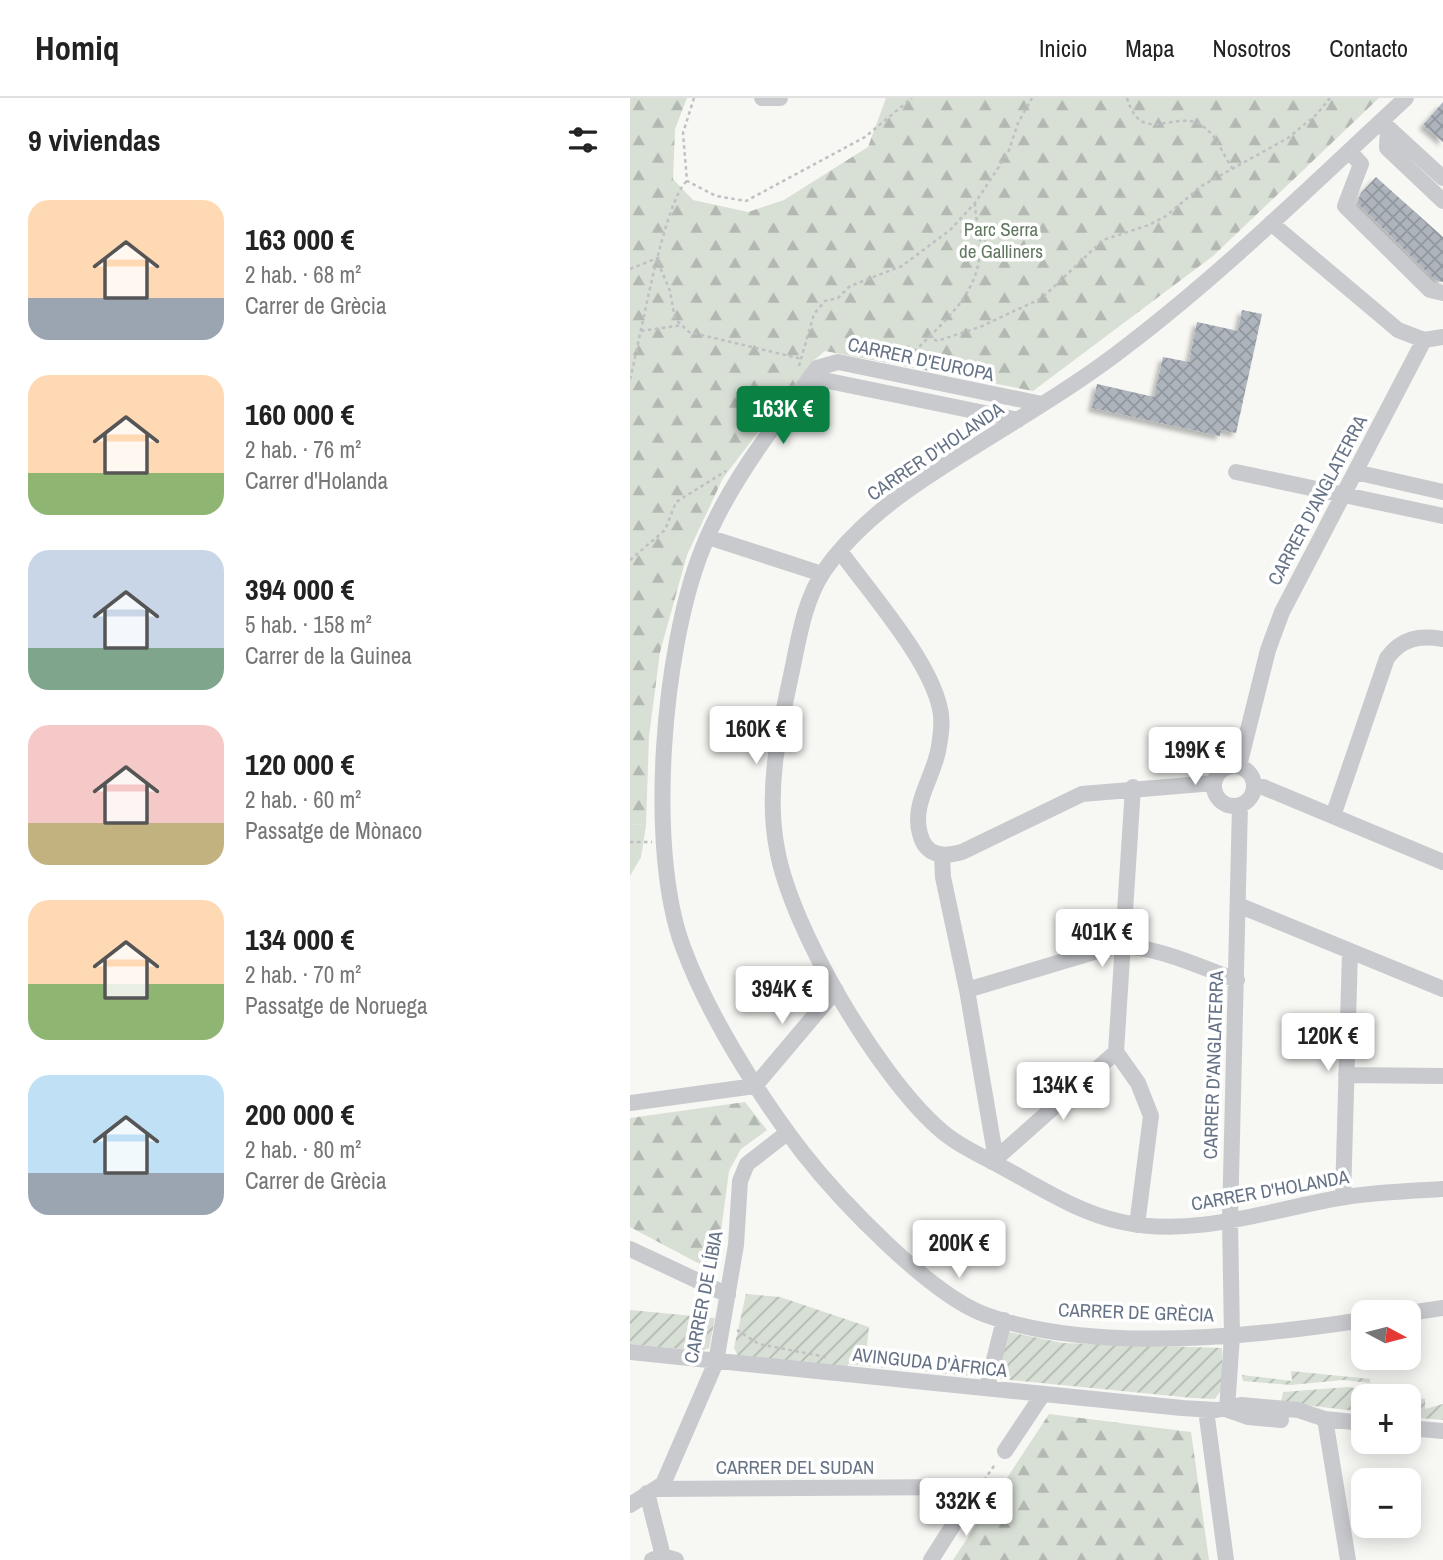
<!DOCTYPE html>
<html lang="es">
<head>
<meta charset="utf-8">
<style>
	:root { --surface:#fff; --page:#f6f6f6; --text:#222; --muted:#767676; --line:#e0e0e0; --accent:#0b8043 }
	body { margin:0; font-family:"Archivo Narrow",sans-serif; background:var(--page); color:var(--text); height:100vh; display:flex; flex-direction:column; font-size:26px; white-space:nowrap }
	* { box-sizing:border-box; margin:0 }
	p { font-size:23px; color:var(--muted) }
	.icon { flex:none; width:38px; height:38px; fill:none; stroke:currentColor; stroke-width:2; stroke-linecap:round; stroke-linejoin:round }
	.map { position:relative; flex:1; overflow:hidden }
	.details { display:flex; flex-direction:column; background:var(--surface); width:630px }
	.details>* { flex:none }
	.needle { width:46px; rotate:97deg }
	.controls { position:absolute; left:721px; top:1202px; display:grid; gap:14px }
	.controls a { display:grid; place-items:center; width:70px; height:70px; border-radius:14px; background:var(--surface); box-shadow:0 4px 18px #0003; font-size:35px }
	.price { position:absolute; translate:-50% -60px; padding:0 16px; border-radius:7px; background:#fff; color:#222; font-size:23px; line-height:46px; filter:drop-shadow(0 2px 4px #0008) }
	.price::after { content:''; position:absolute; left:50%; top:42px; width:21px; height:16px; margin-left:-10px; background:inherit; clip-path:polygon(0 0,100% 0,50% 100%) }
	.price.active { background:var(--accent); color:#fff }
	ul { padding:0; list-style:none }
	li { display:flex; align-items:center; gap:21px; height:175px; padding:0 28px }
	li span { display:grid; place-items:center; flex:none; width:196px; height:140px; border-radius:21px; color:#555 }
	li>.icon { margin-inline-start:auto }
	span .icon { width:84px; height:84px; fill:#fffc; stroke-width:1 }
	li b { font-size:30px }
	h2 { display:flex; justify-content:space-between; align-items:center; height:84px; padding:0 28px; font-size:30px }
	header { display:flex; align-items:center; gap:42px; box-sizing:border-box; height:98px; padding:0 35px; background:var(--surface); border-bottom:2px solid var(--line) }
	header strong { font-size:33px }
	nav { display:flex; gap:38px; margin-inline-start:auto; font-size:24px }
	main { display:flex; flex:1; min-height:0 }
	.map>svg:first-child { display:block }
</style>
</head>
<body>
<header>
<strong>Homiq</strong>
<nav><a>Inicio</a><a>Mapa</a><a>Nosotros</a><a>Contacto</a></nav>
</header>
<main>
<section class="details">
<h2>9 viviendas<svg class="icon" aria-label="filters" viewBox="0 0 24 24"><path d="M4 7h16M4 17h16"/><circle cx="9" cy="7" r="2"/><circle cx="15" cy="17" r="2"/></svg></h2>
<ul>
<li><span style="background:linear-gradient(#ffd9b3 70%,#9aa5b1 0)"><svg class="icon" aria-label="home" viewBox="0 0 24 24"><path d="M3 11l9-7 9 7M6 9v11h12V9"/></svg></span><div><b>163 000 €</b><p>2 hab. · 68 m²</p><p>Carrer de Grècia</p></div></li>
<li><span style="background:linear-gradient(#ffd9b3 70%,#8fb573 0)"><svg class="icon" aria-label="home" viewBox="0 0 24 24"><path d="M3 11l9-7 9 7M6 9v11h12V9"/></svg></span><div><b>160 000 €</b><p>2 hab. · 76 m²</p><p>Carrer d'Holanda</p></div></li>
<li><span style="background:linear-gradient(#c9d6e8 70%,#7fa58c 0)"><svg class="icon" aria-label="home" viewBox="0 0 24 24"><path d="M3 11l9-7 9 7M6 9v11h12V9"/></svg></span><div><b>394 000 €</b><p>5 hab. · 158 m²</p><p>Carrer de la Guinea</p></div></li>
<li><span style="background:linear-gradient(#f6c9c9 70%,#c2b280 0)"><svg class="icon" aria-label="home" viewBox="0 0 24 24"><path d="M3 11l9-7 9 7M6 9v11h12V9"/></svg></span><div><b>120 000 €</b><p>2 hab. · 60 m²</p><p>Passatge de Mònaco</p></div></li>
<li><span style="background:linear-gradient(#ffd9b3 60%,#8fb573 0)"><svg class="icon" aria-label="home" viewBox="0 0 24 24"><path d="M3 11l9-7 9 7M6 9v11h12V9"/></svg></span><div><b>134 000 €</b><p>2 hab. · 70 m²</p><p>Passatge de Noruega</p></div></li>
<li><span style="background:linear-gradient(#bfe0f5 70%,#9aa5b1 0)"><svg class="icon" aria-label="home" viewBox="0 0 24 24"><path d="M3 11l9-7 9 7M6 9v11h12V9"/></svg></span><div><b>200 000 €</b><p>2 hab. · 80 m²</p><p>Carrer de Grècia</p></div></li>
</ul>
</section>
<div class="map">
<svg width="813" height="1462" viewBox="0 0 813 1462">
	<defs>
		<pattern id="forest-firs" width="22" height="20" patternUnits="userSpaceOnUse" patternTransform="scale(1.75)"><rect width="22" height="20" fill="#d8dfd5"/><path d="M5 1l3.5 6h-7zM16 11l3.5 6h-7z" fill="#b3b9b2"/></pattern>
		<pattern id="garden-furrows" width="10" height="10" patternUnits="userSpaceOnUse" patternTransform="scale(1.75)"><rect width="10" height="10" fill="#d8dfd5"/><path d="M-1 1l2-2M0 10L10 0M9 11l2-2" fill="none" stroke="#b3b9b2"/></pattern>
		<pattern id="building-cross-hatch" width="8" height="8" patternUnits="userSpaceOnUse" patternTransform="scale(1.75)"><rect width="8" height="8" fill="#aeb4bb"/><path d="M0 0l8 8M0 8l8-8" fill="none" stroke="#91979e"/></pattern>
		<filter id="shadow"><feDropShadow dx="-4" dy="4" stdDeviation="2" flood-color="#0004"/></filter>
	</defs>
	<rect width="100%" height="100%" fill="#f7f7f4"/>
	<path fill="#d8dfd5" d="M0 726 16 727 11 759 0 778Z"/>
	<path fill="url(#forest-firs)" d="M0 0H57L45 31 43 81 63 102 118 114 154 102 238 49 256 0H749L583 158 403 293 195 253 182 264 93 380 57 457 30 554 19 638 16 727 0 726Z
		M115 1004 137 1032 111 1051 99 1073 86 1171 66 1164 0 1129V1020Z
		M419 1316 561 1334 579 1462H323Z"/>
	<path fill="url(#garden-furrows)" d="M116 1196 150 1199 239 1229 236 1255 356 1268 379 1234 433 1245 592 1250V1291L585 1301 563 1300 218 1266 217 1271 109 1260 104 1250Z
		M0 1212 85 1220 79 1250 71 1253 0 1246Z
		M661 1273 740 1281V1285L713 1282 661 1287 613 1283 612 1277 662 1283Z
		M718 1289 795 1301V1311L813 1306V1322L779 1319V1298H733V1314L651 1304 653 1294Z"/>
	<path fill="url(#building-cross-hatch)" filter="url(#shadow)" d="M813 4V44L793 27Z
		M746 79 813 139V184L805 182 727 105 731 95Z
		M612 212 632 216 606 335 591 332 590 338 462 310 467 286 524 299 533 259 559 264 567 224 608 233Z"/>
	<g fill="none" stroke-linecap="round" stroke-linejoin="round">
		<path stroke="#bfc0c3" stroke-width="2.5" stroke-dasharray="3.5 3.5" stroke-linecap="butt" d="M64 0 53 35 57 83 86 98 116 103 235 39 282 0
			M497 0C512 51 547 8 574 29 586 37 594 58 602 70
			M28 164 40 193 45 221 59 234 172 261
			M0 171 30 159
			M11 233 52 227
			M298 238 307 243 350 229 412 200 473 142 519 127 536 118 573 87 658 40 687 16 700 0
			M275 264C307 227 353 199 350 143 349 131 345 118 345 105
			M169 268 184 216 195 203 208 200 220 188 272 168 320 132 345 105 378 55 388 25 402 0
			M0 281C10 243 34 102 57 83
			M0 462 35 432 46 404 96 373
			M0 744H22
			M107 1232 129 1246 196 1259
			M350 1388 366 1365"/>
		<path stroke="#c8cace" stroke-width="16" d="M132 0H150
			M776 0C685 84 596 172 498 247 451 284 398 315 347 347 291 382 232 418 194 473 173 504 168 546 160 582 148 637 136 695 147 751 161 831 247 975 307 1029 325 1046 350 1057 372 1069 411 1090 449 1115 492 1124 564 1140 639 1112 709 1100 743 1094 778 1093 813 1091
			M753 25 813 80
			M758 30 757 50 813 103
			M719 53 731 66 715 108 800 192 813 195
			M641 125 768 232 794 242 813 239
			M176 285 184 280 388 322
			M412 306 208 264 187 270C145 327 98 385 72 452 33 550 16 750 53 849 78 917 129 998 173 1055 210 1102 300 1197 356 1217 462 1256 623 1239 733 1222
			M606 374 813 418
			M725 374 813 394
			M78 439 192 476
			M210 453C240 495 300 562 310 611 313 623 311 636 309 648 305 678 281 705 290 736 296 759 314 759 332 754L452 696 584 685
			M584 688a20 20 0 1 1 40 0a20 20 0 1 1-40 0Z
			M609 668 638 552 652 514 794 242
			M624 688 633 689 813 764
			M503 689 486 954 508 985 521 1018 507 1127
			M703 718 757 560C772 540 789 537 813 541
			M312 758 313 779 337 892 364 1050 362 1064
			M608 807 813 891
			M337 892 484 848C526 847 569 869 607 882
			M716 977 813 978
			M0 1005 125 988 206 892
			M362 1064 486 954
			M713 1099 720 853
			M0 1151 98 1197
			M779 1215 813 1210
			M0 1254 552 1310 586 1312 611 1307 668 1312 695 1321 733 1325
			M357 1290 374 1222
			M597 1311 602 1238 600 1122 610 707
			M576 1312 596 1462
			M598 1312 618 1319 651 1322
			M695 1321 718 1462
			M779 1330 813 1333
			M375 1353 413 1296
			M27 1391 334 1389 341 1399 301 1462
			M17 1395 33 1458
			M0 1407 33 1386 86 1264 106 1147 110 1083 117 1066 157 1035
			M22 1462 33 1458 46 1462"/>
	</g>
	<g text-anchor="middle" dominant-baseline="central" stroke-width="7" stroke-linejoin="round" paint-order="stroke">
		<g font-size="19" fill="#627861" stroke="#fff">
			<text x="371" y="131">Parc Serra<tspan x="371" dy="22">de Galliners</tspan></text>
		</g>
		<g font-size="19" fill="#667386" stroke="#fff">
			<text transform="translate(291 261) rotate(12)">CARRER D'EUROPA</text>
			<text transform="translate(305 353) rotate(-34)">CARRER D'HOLANDA</text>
			<text transform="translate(687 402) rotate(-62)">CARRER D'ANGLATERRA</text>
			<text transform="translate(583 967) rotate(-88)">CARRER D'ANGLATERRA</text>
			<text transform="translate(640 1092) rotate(-10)">CARRER D'HOLANDA</text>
			<text transform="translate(73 1199) rotate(-79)">CARRER DE LÍBIA</text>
			<text transform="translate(506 1214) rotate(2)">CARRER DE GRÈCIA</text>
			<text transform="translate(300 1264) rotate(6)">AVINGUDA D'ÀFRICA</text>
			<text x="165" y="1369">CARRER DEL SUDAN</text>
		</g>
	</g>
</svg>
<div class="controls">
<a><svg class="needle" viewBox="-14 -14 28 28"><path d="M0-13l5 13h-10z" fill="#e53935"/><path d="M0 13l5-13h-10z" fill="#767676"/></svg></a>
<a>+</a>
<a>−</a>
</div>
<b class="price active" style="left:153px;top:348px">163K €</b>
<b class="price" style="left:126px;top:668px">160K €</b>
<b class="price" style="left:565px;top:689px">199K €</b>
<b class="price" style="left:472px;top:871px">401K €</b>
<b class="price" style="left:152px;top:928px">394K €</b>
<b class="price" style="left:698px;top:975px">120K €</b>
<b class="price" style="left:433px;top:1024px">134K €</b>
<b class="price" style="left:329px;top:1182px">200K €</b>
<b class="price" style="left:336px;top:1440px">332K €</b>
</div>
</main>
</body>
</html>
